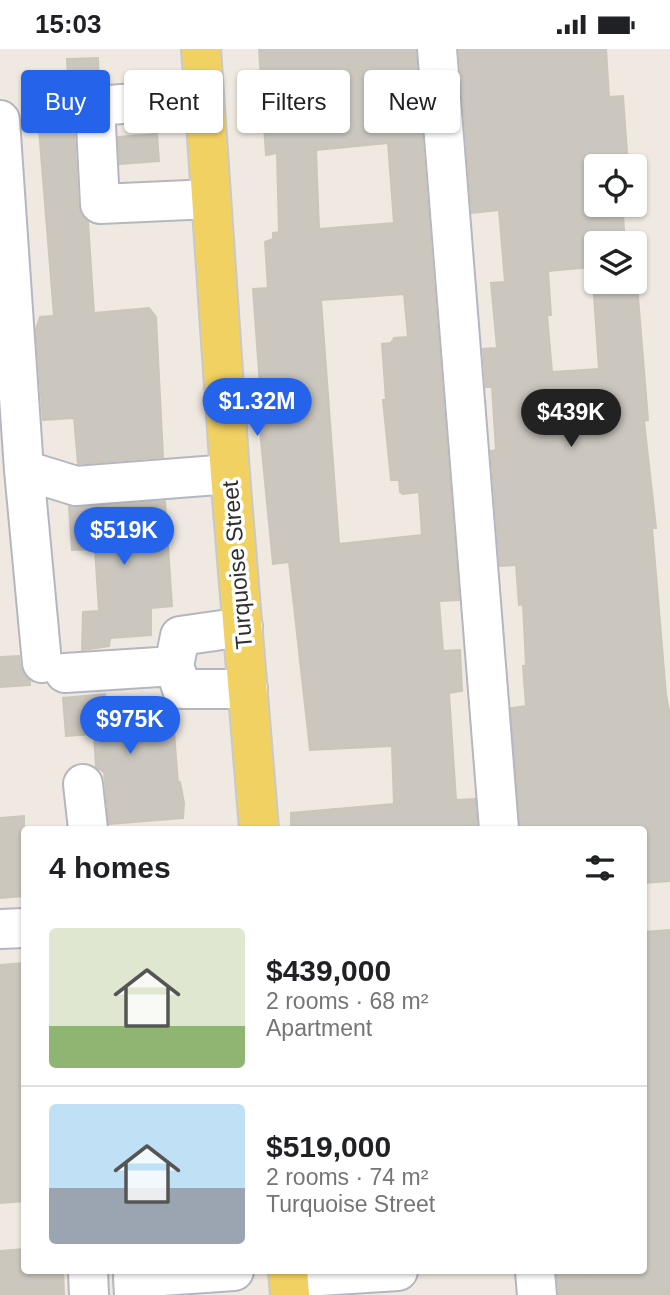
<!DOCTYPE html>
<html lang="en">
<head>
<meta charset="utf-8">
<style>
	:root { --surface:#fff; --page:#f6f6f6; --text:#202124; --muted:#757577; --line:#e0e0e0; --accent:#2563eb }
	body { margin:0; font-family:Helvetica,sans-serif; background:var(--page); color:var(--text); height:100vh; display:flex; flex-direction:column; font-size:26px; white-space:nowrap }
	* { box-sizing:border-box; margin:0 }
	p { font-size:23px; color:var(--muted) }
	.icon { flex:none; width:38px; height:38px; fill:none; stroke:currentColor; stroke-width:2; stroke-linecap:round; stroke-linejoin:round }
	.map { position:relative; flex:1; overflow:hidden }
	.drawer { position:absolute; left:21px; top:777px; width:626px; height:448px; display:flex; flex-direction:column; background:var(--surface); border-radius:7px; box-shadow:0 2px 5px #0004 }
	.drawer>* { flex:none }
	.top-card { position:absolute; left:21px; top:21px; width:628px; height:63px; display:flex; gap:14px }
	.controls { position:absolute; left:584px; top:105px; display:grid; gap:14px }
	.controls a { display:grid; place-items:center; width:63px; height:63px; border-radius:7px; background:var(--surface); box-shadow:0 2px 5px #0004; font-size:35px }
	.price { position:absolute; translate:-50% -60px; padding:0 16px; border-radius:24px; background:var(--accent); color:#fff; font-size:23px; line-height:46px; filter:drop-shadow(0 2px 4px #0008) }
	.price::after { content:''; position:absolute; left:50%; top:42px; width:21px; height:16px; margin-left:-10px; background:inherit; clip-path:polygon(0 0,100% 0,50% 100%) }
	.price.selected { background:#222; color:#fff }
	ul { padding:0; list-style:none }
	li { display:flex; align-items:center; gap:21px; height:175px; padding:0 28px }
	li+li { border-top:2px solid var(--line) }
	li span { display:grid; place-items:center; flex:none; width:196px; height:140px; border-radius:7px; color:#555 }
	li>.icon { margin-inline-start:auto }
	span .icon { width:84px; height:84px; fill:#fffc; stroke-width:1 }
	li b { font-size:30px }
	h2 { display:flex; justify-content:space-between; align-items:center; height:84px; padding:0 28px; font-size:30px }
	.tag { padding:0 24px; border-radius:7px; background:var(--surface); box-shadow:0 2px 5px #0004; font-size:24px; line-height:63px }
	.tag.selected { background:var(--accent); color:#fff }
	.status { display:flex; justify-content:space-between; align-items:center; height:49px; padding:0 35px; background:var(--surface); direction:ltr }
	.status svg { height:19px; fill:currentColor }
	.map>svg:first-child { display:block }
</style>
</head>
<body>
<div class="status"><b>15:03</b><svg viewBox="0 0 49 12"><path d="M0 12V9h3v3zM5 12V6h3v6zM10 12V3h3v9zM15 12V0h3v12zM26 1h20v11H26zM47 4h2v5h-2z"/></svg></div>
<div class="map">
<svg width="670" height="1246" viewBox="0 0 670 1246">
	<rect width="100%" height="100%" fill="#efe9e1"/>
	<path fill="#cbc7bf" stroke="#cbc5ba" stroke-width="2" fill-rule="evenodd" d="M259 0H415L459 551 439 552 443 602 460 601 462 642 449 644 456 751 475 750 477 780H291V764L394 755 392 697 310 701 289 513 273 515 259 371 257 337H260L253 240 268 239 265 193 273 190V184L279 183 277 104 266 106ZM388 94 394 174 319 180 316 101ZM404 245 408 288 394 289 391 294 382 295 386 351H383L391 431H399L400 443 403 445 419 443 422 486 339 495 321 251Z
		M459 0H606L609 48 623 47 628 117H597V168L623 166 625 194H597V233H635L636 223 648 371 644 372 656 479H652L657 537 666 646 670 667V832L644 834V780H520L511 659 526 657 523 617H526L523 555 519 556 516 516 500 517 491 402 496 401 492 338H486L483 300 497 299 491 234 505 233 499 161 472 164ZM592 218 599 320 552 323 547 266H551L548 222Z
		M98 9 99 35 83 39 77 45H69L67 10Z
		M74 78 78 156 81 166 88 173 94 264 149 259 156 268 163 408 78 415 74 369 43 371 36 280 40 268 54 267 39 80Z
		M157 85 159 112 120 115 118 88Z
		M165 452 172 557 151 559V586L110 589 109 597 82 601 83 563 99 562 95 500 72 501 69 458Z
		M19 607 20 617 24 626 30 632V636L0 638V608Z
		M105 645V656L161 649 163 683H174L178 734 180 733 184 754 183 769 109 775 104 723 96 718 94 685 66 687 63 649Z
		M24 767V847L0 849V769Z
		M670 881V1246H559L557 1222H589V1226L646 1222 644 1194V883Z
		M24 914V1152L0 1154V916Z
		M24 1200V1222H63L64 1246H0V1202Z"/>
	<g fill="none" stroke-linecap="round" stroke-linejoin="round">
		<g stroke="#b4b7c1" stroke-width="42">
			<path id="minor" d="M437 0 499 780
				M203 49 95 57 100 155 211 150
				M0 71 24 421 42 614
				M24 421 76 437 230 425
				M174 617 182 640H248
				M65 624 174 617 180 587 243 578
				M83 735 88 780
				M0 880 24 879
				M88 1222 89 1246
				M535 1222 537 1246
				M289 1229 398 1222
				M134 1246 133 1229 234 1222"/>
		</g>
		<g stroke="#c9c9c9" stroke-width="42">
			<path id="major" d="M201 0 230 425 259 780
				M288 1222 290 1246"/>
		</g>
		<use href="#minor" stroke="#fff" stroke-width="38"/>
		<use href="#major" stroke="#f2d163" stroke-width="38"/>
	</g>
	<g text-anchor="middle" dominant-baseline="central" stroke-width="7" stroke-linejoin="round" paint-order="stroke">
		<g font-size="23" fill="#2e2e2e" stroke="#fff">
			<text transform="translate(237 516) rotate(-95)">Turquoise Street</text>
		</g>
	</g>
</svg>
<div class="controls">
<a><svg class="icon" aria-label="locate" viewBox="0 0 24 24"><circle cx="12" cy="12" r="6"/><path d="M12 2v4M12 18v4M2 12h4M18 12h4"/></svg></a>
<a><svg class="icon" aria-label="layers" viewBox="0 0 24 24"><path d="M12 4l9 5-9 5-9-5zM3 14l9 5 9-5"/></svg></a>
</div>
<b class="price" style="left:257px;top:389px">$1.32M</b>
<b class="price selected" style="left:571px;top:400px">$439K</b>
<b class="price" style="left:124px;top:518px">$519K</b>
<b class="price" style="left:130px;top:707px">$975K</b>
<div class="top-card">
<a class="tag selected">Buy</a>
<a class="tag">Rent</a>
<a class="tag">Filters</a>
<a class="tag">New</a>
</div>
<section class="drawer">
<h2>4 homes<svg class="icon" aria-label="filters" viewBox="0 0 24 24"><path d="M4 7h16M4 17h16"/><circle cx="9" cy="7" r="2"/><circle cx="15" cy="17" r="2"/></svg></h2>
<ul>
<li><span style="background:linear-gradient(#dfe7d0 70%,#8fb573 0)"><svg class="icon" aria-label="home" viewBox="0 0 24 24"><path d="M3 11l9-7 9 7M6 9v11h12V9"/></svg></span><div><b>$439,000</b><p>2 rooms · 68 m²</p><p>Apartment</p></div></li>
<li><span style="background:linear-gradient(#bfe0f5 60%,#9aa5b1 0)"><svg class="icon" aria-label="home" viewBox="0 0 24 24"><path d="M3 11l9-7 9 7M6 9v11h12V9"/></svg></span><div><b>$519,000</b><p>2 rooms · 74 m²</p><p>Turquoise Street</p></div></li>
</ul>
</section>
</div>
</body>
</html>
